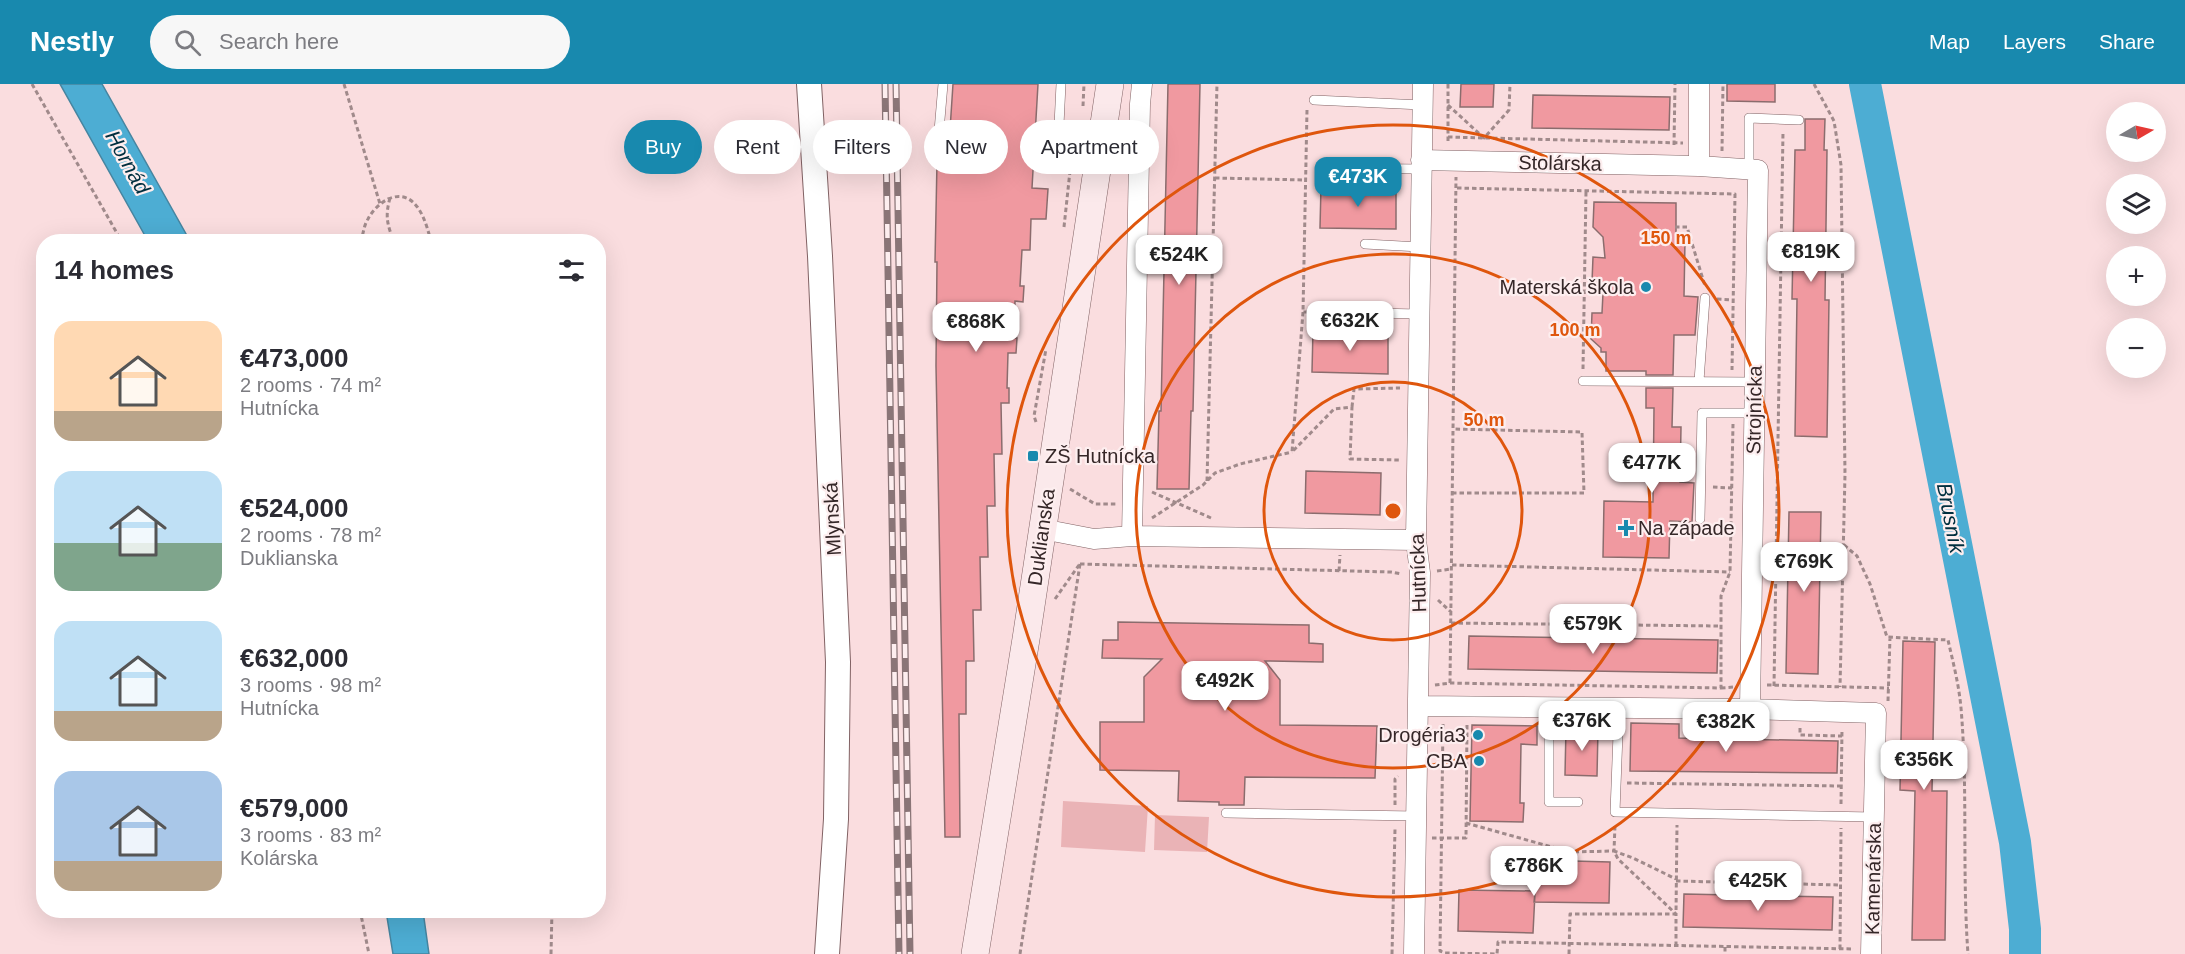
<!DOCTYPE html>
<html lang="en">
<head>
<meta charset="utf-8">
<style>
	:root { --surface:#fff; --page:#f7f7f7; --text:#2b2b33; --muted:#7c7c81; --accent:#1889ae }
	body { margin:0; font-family:Arial,sans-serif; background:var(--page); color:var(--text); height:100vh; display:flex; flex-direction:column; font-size:22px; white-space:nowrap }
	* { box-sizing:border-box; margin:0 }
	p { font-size:20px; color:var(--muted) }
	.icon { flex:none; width:33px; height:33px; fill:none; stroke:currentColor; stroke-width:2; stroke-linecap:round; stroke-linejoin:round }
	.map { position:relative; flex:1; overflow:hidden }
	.details { position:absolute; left:36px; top:150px; width:570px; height:684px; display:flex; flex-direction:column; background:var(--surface); border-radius:24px; box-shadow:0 6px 24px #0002 }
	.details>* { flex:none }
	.hud { position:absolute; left:624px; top:36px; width:570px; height:54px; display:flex; gap:12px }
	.needle { width:39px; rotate:81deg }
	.buttons { position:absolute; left:2106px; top:18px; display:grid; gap:12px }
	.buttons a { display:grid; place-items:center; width:60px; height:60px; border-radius:50%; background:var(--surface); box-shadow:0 6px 24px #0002; font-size:30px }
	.price { position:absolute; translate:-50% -51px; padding:0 14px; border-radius:12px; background:#fff; color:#222; font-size:20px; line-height:39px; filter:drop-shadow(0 2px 3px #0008) }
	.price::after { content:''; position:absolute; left:50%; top:36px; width:18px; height:14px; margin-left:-9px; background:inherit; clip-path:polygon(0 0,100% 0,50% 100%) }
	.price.current { background:var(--accent); color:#fff }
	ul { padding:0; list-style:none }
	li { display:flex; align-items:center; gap:18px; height:150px; padding:0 18px }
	li span { display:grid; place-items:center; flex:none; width:168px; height:120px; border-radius:18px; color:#555 }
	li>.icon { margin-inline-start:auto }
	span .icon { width:72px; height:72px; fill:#fffc; stroke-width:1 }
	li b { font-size:26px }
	h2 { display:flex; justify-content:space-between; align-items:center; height:72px; padding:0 18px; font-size:26px }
	.chip { padding:0 21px; border-radius:27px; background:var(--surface); box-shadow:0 6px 24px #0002; font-size:21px; line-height:54px }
	.chip.current { background:var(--accent); color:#fff }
	header { display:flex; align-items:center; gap:36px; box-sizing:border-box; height:84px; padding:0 30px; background:var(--accent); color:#fff }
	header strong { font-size:28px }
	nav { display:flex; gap:33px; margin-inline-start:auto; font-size:21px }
	.search { width:420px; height:54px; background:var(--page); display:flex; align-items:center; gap:15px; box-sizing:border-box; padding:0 21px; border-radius:33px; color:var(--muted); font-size:22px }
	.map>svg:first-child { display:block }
</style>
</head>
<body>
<header>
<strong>Nestly</strong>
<div class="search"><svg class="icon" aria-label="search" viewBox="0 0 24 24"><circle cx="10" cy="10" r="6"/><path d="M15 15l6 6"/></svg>Search here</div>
<nav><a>Map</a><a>Layers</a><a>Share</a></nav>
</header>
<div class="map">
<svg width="2185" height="870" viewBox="0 0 2185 870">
	<rect width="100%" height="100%" fill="#fadddf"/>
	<path fill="#eab3b6" d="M1063 717 1148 722 1145 768 1061 763Z
		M1155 731 1209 733 1207 768 1154 766Z"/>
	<path fill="#4dadd3" stroke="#4685a0" stroke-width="1.5" d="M60 0H102L190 157H148Z
		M386 827H423L429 870H393Z"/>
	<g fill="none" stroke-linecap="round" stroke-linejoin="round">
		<path stroke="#4dadd3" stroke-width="32" d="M1865 0 2015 758 2025 845V870"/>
	</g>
	<path fill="#f099a0" stroke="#8b6c6d" stroke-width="1.5" d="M953 0H1038L1032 104 1048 105 1046 135H1031L1030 166H1022L1020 202H1024L1023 218 1015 217 1014 254H1017L1016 269H1008L1007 304H1009V319H1001L1002 370H994L995 422H987L988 473H980L981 526H973L974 577H966V630H959L960 753H945L936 282 937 178H935L937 78H933L935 60 949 61Z
		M1168 0H1200L1193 327H1191L1189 405H1157L1159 327H1161Z
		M1461 0H1494L1493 23H1460Z
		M1727 0H1775V18L1727 17Z
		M1533 11 1670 13 1669 46 1532 44Z
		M1805 35H1825L1824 66H1827L1825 216H1829L1827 353 1795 352 1797 215H1792L1795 66H1805Z
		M1321 103H1396V145L1320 144Z
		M1594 118 1676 119V156L1685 157 1684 212 1698 213 1695 251H1674L1673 291H1646V287H1606V268H1601V264L1591 255 1592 229H1602L1603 209 1592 198 1593 173 1605 174 1603 153 1593 143Z
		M1313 246 1388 248V290L1312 288Z
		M1646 304H1673L1672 343H1681L1680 398 1694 399 1692 438 1670 437 1669 474 1603 473 1604 417 1653 418 1654 324H1646Z
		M1306 387 1381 389 1380 431 1305 429Z
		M1789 428H1821L1818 590 1786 589Z
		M1118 538 1309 541V559L1323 560V578L1265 577 1280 596V641L1377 642 1375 694 1245 693 1244 721H1219V718L1178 717 1179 687 1100 686V638H1144V593L1162 575 1102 574 1103 556H1118Z
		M1469 552 1718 556 1717 589 1468 585Z
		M1903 557 1935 558 1932 707H1947L1945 856H1912L1915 707 1900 706Z
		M1631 639 1679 640V654L1838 657 1837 689 1630 687Z
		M1472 641 1537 642V661L1521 660 1520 719H1524L1523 738 1470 737Z
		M1566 644 1598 645 1597 692 1565 691Z
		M1535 776 1610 778 1609 819 1534 818 1535 809 1533 849 1458 847 1459 806 1535 807Z
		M1684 810 1833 813 1832 846 1683 843Z"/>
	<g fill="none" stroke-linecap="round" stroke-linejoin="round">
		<g stroke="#816264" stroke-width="10">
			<path id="service" d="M1314 16 1422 21
				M939 47 943 0
				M1057 82 1061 0
				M1322 84 1421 85
				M1749 85V34L1799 36
				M1365 160 1420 163
				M1329 228 1419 230
				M1583 297 1755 298
				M1699 297 1705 214
				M1700 435 1702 329H1755
				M1549 624V718H1578
				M1619 624 1615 728 1874 733
				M1226 729 1417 732"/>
		</g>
		<g stroke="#816264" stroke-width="21">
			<path id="minor" d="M1421 76 1699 82 1758 86 1750 625
				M1699 82V0
				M1042 445 1094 455 1132 452 1416 456
				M1132 452 1140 20 1142 0
				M1419 622 1750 625 1876 629 1871 870
				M1414 870 1420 489 1416 456 1423 0"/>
		</g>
		<g stroke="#816264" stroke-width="26">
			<path id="tertiary" d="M809 0 820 172 838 578 836 735 827 870"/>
		</g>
		<g stroke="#816264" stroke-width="28">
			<path id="secondary" d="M975 870 1026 555 1110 0"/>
		</g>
		<path stroke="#a08a8b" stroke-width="3" stroke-dasharray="4.5 3" stroke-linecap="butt" d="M32 0 122 158
			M344 0 380 120
			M1448 0V58
			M1814 0 1834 37 1841 81 1845 390 1840 603
			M1448 21 1484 54 1509 26 1510 0
			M1083 22 1084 0
			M1307 26 1303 228H1319
			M1448 53 1683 59
			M1674 61 1675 0
			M1722 67 1723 0
			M1215 94 1305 96
			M1457 104 1735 110 1732 286
			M390 114C385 132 387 140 394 158
			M1064 143 1070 87H1077
			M1675 143H1687L1705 202
			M361 158C363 150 364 141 368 135 372 127 380 119 388 115 416 103 426 137 431 158
			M1717 215 1734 216
			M1303 228 1292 368 1334 325 1352 323 1350 375 1399 376
			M1583 285 1586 107
			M1352 323 1354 305 1400 304
			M1036 338 1034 332 1046 265
			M1207 397 1217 0
			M1713 403 1732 404
			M1070 405 1095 420H1116
			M1152 408 1211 434
			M1452 409H1584L1582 348 1453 345
			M1152 434 1203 401 1215 389 1240 380 1292 368
			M1844 461 1857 472 1870 500 1887 553 1948 556C1953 578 1959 601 1961 624 1968 706 1962 788 1968 870
			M1080 480 1391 488 1402 490
			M1452 481 1730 488
			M1339 487 1340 471
			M1437 487 1451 485
			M1055 515 1079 481
			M1438 516 1451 528
			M1451 539 1721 542
			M1450 599 1456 93
			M1435 601 1450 599 1721 604V512L1730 488 1733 340
			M1767 601 1889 604
			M1774 602 1783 48
			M1721 604 1734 603
			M1888 617 1890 553
			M1443 640 1440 867 1445 869 1497 870 1498 858 1854 865
			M1800 644V651L1842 652
			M1627 699 1842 702
			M1841 720 1842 645
			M1395 721V695L1398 692
			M1466 739 1570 768 1614 767 1615 741
			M1432 754H1466L1467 641
			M1676 797 1840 801
			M360 826 369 870
			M1676 862V830L1618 775 1614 767 1633 774 1676 795
			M1725 863V870
			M1840 865 1841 744
			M551 870 552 826
			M1020 870 1080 480
			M1392 870 1395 745
			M1569 870 1570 830H1676L1677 741"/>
		<use href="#service" stroke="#fff" stroke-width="9"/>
		<use href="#minor" stroke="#fff" stroke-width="20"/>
		<use href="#tertiary" stroke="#fff" stroke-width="24"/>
		<use href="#secondary" stroke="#fbe9eb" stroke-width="27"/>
		<g stroke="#8a7577" stroke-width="7">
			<path id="rail" d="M885 0 899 870
				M896 0 910 870"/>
		</g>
		<use href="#rail" stroke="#fdeeef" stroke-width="4.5" stroke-dasharray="14" stroke-linecap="butt"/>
	</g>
	<g fill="none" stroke="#df560d" stroke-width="3">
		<circle cx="1393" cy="427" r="129"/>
		<circle cx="1393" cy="427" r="257"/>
		<circle cx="1393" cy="427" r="386"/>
	</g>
	<g fill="#1889ae" stroke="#fdeeef" stroke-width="2">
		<circle cx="1646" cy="203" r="6"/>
		<rect x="1027" y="366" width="12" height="12" rx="3"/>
		<path d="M1623 435h6v6h6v6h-6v6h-6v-6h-6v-6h6z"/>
		<circle cx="1478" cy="651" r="6"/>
		<circle cx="1479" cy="677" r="6"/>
	</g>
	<g text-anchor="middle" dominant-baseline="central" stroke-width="4.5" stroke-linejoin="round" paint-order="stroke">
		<g font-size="20" fill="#352728" stroke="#fdeeef">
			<text transform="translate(1560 79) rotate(1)">Stolárska</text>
			<text transform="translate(1754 326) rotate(-89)">Strojnícka</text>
			<text transform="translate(832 435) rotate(-93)">Mlynská</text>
			<text transform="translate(1041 453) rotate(-82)">Duklianska</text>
			<text transform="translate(1418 489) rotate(-92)">Hutnícka</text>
			<text transform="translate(1873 795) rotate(-89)">Kamenárska</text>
		</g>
		<g font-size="20" fill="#352728" stroke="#fdeeef" text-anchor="end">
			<text x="1634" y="203">Materská škola</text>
			<text x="1045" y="372" text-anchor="start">ZŠ Hutnícka</text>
			<text x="1638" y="444" text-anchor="start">Na západe</text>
			<text x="1466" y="651">Drogéria3</text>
			<text x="1467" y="677">CBA</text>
		</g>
		<g font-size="21" font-style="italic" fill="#012f3f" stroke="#fdeeef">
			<text transform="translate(128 78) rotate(61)">Hornád</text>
			<text transform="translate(1951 434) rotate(79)">Brusník</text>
		</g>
	</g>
	<circle cx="1393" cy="427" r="9" fill="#df560d" stroke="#fdeeef" stroke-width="3"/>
	<g font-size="18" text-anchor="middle" font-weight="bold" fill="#df560d" stroke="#fdeeef" stroke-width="4.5" stroke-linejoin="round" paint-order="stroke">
		<text x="1666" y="160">150 m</text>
		<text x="1575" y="252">100 m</text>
		<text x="1484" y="342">50 m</text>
	</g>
</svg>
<div class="buttons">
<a><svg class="needle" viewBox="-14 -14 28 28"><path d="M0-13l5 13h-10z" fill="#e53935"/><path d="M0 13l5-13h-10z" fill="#7c7c81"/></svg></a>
<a><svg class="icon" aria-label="layers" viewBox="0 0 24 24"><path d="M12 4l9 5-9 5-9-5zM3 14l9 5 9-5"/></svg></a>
<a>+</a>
<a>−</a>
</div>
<b class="price current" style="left:1358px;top:124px">€473K</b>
<b class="price" style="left:1811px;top:199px">€819K</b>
<b class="price" style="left:1179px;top:202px">€524K</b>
<b class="price" style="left:1350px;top:268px">€632K</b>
<b class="price" style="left:976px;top:269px">€868K</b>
<b class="price" style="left:1652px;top:410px">€477K</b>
<b class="price" style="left:1804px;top:509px">€769K</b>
<b class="price" style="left:1593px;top:571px">€579K</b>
<b class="price" style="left:1225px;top:628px">€492K</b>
<b class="price" style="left:1582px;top:668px">€376K</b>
<b class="price" style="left:1726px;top:669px">€382K</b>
<b class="price" style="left:1924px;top:707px">€356K</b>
<b class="price" style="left:1534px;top:813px">€786K</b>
<b class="price" style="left:1758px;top:828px">€425K</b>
<div class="hud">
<a class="chip current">Buy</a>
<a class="chip">Rent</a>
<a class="chip">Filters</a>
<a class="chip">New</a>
<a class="chip">Apartment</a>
</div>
<section class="details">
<h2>14 homes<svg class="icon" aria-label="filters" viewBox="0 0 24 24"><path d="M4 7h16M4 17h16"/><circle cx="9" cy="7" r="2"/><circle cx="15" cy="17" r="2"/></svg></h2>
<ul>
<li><span style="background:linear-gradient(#ffd9b3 75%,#b9a48a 0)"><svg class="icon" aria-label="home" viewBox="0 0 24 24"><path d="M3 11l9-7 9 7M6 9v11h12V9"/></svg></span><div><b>€473,000</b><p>2 rooms · 74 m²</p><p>Hutnícka</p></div></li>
<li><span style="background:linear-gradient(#bfe0f5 60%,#7fa58c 0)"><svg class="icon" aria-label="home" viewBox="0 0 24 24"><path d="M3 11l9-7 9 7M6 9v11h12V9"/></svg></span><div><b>€524,000</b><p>2 rooms · 78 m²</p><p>Duklianska</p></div></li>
<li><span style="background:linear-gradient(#bfe0f5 75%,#b9a48a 0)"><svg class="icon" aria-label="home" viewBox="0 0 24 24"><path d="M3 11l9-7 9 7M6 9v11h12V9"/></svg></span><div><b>€632,000</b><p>3 rooms · 98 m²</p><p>Hutnícka</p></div></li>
<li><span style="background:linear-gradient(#a9c7e8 75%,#b9a48a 0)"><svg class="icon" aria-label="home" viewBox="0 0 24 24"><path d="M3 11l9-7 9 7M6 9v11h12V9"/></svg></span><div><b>€579,000</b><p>3 rooms · 83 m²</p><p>Kolárska</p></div></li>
</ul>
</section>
</div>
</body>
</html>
